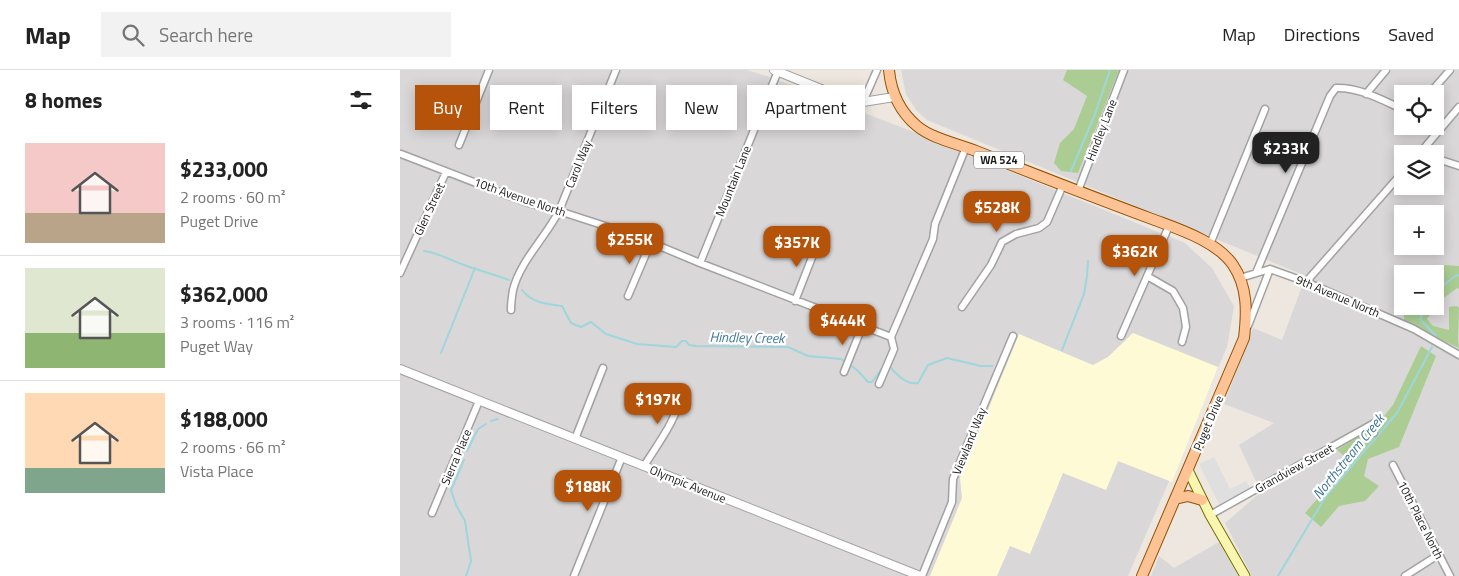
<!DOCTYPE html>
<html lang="en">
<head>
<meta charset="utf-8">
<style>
	:root { --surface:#fff; --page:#f2f2f2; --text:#222; --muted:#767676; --line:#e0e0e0; --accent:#b45309 }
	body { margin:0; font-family:"Titillium Web",sans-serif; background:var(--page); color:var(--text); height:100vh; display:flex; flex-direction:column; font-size:19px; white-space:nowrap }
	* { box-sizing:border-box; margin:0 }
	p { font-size:16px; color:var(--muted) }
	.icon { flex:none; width:28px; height:28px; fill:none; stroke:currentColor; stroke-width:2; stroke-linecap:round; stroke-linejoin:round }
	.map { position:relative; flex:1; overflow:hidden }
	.side { display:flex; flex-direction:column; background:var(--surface); width:400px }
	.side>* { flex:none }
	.guide { position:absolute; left:15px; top:15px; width:475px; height:45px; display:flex; gap:10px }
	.fabs { position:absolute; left:994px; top:15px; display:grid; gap:10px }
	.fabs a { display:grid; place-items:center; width:50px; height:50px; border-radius:0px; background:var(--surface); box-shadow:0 2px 12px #0003; font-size:25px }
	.price { position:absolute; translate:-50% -42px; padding:0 11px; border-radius:10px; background:var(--accent); color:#fff; font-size:16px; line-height:32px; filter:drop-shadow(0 1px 2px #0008) }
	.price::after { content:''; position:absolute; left:50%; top:30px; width:15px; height:11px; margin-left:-8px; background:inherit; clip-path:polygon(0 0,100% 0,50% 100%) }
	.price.on { background:#222; color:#fff }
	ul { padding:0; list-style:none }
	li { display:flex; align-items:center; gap:15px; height:125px; padding:0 25px }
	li+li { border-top:1px solid var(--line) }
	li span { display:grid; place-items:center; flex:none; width:140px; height:100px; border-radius:0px; color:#555 }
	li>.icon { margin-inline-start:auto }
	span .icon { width:60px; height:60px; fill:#fffc; stroke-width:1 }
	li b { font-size:21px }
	h2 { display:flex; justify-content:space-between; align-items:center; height:60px; padding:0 25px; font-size:21px }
	.pill { padding:0 18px; border-radius:0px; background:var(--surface); box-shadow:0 2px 12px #0003; font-size:18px; line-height:45px }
	.pill.on { background:var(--accent); color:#fff }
	header { display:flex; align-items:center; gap:30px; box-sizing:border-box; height:70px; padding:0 25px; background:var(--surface); border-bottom:1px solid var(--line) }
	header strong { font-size:24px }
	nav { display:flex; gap:28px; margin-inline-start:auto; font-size:18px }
	.search { width:350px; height:45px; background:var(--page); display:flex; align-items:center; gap:12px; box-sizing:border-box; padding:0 18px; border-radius:0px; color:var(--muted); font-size:19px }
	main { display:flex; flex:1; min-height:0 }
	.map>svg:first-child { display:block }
</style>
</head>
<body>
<header>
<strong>Map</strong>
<div class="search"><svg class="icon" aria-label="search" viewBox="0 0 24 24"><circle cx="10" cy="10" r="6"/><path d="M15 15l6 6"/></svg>Search here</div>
<nav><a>Map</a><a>Directions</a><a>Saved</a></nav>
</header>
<main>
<section class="side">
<h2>8 homes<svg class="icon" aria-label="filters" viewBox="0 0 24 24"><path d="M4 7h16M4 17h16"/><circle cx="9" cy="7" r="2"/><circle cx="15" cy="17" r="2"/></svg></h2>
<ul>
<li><span style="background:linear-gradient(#f6c9c9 70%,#b9a48a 0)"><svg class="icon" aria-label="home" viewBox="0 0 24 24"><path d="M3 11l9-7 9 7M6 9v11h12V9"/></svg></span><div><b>$233,000</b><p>2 rooms · 60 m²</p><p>Puget Drive</p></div></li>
<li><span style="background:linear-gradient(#dfe7d0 65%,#8fb573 0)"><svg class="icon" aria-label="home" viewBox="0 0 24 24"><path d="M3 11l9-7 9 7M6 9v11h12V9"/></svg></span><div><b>$362,000</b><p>3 rooms · 116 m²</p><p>Puget Way</p></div></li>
<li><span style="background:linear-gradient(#ffd9b3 75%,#7fa58c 0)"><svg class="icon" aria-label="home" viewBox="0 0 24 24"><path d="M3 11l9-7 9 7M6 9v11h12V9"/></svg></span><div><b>$188,000</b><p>2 rooms · 66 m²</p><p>Vista Place</p></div></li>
</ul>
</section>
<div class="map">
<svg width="1059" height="506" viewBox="0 0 1059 506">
	<rect width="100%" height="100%" fill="#ede7df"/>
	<path fill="#d9d7d8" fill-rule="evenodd" d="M0 0H346L367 6 506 59 785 173 812 198 834 236 827 277 728 506H0Z
		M501 0H1059V506H852L825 453 861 422 839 375 874 353 824 334 853 258 882 270 906 206 527 50 516 40 506 24ZM1002 24H1035V56H1002ZM1002 84H1035V116H1002ZM1002 144H1035V176H1002ZM1002 204H1035V236H1002Z
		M819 472 838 506H751L759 486 774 498Z"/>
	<path fill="#fffad6" d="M733 263 818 297 772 412 718 391 706 420 663 403 630 484 610 476 597 506H530L562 428 560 408 619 264 693 295 708 287Z"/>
	<path fill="#abcd93" d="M667 0H719L678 103 661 101 654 93 660 73 674 59 687 26 663 10Z
		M1043 195 1059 196V219L1057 218 1040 231 1027 249 1033 256 1049 260V237L1057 236 1059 238 1058 269 1059 278 1004 253V236H1035V205Z
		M1021 276 1036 286 999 377 968 389 964 406 979 416 965 431 939 436 921 457 905 443 950 391 937 380 976 356 993 335Z"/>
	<path fill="#dfdfdf" d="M814 387 830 419 846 411 850 418 819 434 799 394Z"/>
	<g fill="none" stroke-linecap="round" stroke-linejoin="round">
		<path stroke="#9ed6dc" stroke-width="2" d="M671 101 695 44 710 0
			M24 181C39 183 50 190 64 195 79 201 94 204 109 210
			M122 220C132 233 146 234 162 236L171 253 181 257 191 252 206 264 237 274 276 277 282 271H286L289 275 296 276 388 277 408 286 441 289 444 291
			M1035 222 1055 206 1059 205
			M1025 236 1020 249 1036 266
			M662 280 684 224 687 206 688 191
			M41 283 75 198
			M450 295 457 300 468 312H472L483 297
			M491 298C498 306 507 315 518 313L528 295 547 288 581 296H592
			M91 351 98 349
			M67 381 78 359 86 354
			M64 390 51 420 56 435 65 451 71 491 66 506
			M878 506 926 426 997 343 1032 277"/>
		<g stroke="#a2a2a2" stroke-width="9">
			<path id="minor" d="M966 24 986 0
				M1029 24 1050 0
				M463 32 477 0
				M1042 57 1059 37
				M59 75 89 0
				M1020 83 1042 57 1035 54
				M1 84 128 133 159 141 233 165 300 193 491 267
				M1035 88 1059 96
				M678 121 724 0
				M810 174 865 39
				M300 193 378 1
				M0 203 46 102
				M856 203 930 26 936 18C959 17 982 30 1002 39
				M747 206 773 221 783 238 786 257 782 272
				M840 208 870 199 906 212 1014 259 1059 285
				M906 212 1002 103
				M228 226 251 172
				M395 231 418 172
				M562 237 591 195 602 172 616 164 639 158 647 152 663 115
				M111 240C111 233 112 226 113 220 120 191 146 167 159 141L216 0
				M848 256 870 199
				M721 266 769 156
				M491 267 533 169 535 154 566 77
				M444 302 462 257
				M479 314 494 279 491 267
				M970 356 974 363
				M175 369 203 298
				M993 395 1050 506
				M244 396C261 369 276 351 283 319
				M32 443 79 331
				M810 445 978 351
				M174 506 222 387
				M522 506 552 432 553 409 613 266
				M1005 506 1038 485"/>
		</g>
		<g stroke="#a2a2a2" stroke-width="10">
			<path id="tertiary" d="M374 0 451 31 463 32 494 27
				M0 299 520 506"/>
		</g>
		<g stroke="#717002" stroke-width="11">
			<path id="secondary" d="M788 400 810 445 845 506"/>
		</g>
		<g stroke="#915000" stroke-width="12">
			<path id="primary" d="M489 0C491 22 499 41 517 56 533 69 556 73 576 81 634 104 693 127 752 149 778 159 817 171 833 195 848 217 847 243 844 268L742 506
				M775 429 788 426 802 430"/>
		</g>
		<use href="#minor" stroke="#fff" stroke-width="6"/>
		<use href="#tertiary" stroke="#fff" stroke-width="8"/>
		<use href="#secondary" stroke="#faf5b0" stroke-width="9"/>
		<use href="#primary" stroke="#fec394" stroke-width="10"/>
	</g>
	<g text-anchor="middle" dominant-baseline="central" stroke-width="4.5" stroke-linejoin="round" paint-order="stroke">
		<rect fill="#fff" stroke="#5f5f5f" stroke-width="1" x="574" y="81.5" width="50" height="17" rx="4"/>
		<g font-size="11" font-weight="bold" fill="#1b1b1b">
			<text x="599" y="90">WA 524</text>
		</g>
		<g font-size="12" fill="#1b1b1b" stroke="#fff">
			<text transform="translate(701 60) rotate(-69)">Hindley Lane</text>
			<text transform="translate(178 94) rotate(-68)">Carol Way</text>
			<text transform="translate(333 111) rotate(-68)">Mountain Lane</text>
			<text transform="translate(120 127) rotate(19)">10th Avenue North</text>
			<text transform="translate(29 139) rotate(-65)">Glen Street</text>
			<text transform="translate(938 226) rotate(23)">9th Avenue North</text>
			<text transform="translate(808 353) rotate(-67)">Puget Drive</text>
			<text transform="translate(569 371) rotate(-68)">Viewland Way</text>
			<text transform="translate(56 387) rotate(-67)">Sierra Place</text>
			<text transform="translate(894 398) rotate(-29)">Grandview Street</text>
			<text transform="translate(288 414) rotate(22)">Olympic Avenue</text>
			<text transform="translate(1021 450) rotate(63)">10th Place North</text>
		</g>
		<g font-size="14" font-style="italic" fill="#41799c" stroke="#fff">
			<text transform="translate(347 267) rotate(1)">Hindley Creek</text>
			<text transform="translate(948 386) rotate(-51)">Northstream Creek</text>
		</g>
	</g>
</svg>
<div class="fabs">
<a><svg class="icon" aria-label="locate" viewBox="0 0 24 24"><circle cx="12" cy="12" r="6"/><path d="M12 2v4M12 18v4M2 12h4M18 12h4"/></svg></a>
<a><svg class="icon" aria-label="layers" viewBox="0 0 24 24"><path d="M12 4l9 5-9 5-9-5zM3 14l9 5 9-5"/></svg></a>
<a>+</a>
<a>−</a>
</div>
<b class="price on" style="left:886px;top:104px">$233K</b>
<b class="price" style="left:597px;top:163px">$528K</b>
<b class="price" style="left:230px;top:195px">$255K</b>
<b class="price" style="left:397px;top:198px">$357K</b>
<b class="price" style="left:735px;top:207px">$362K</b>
<b class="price" style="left:443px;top:276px">$444K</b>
<b class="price" style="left:258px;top:355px">$197K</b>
<b class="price" style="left:188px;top:442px">$188K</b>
<div class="guide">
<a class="pill on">Buy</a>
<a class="pill">Rent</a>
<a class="pill">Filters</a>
<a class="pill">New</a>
<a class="pill">Apartment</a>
</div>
</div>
</main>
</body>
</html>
